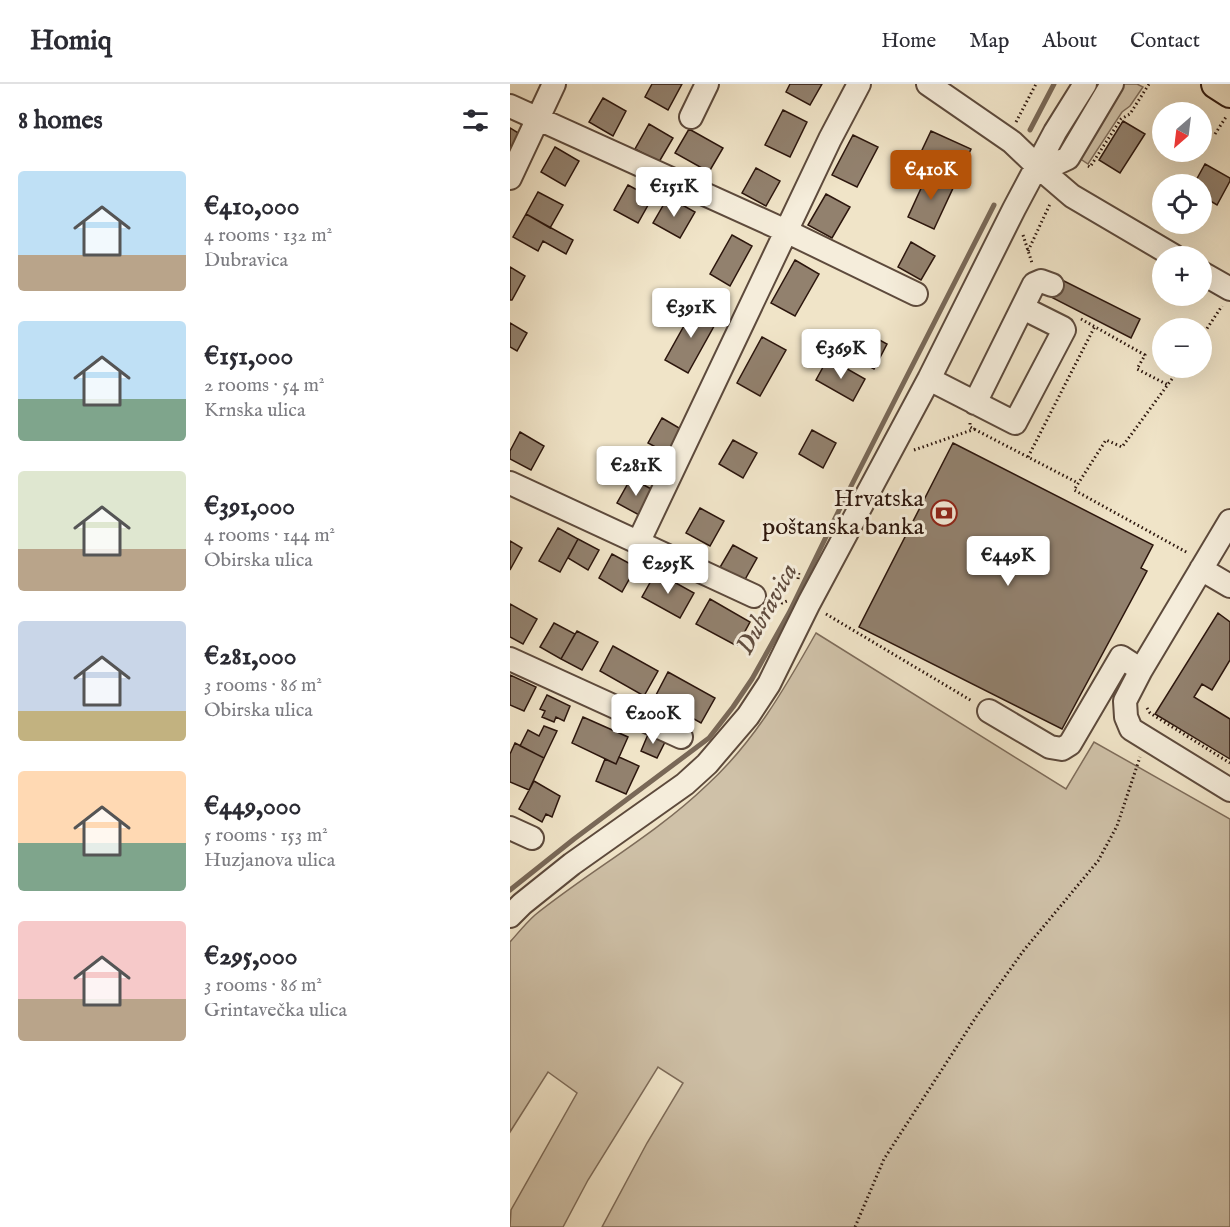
<!DOCTYPE html>
<html lang="en">
<head>
<meta charset="utf-8">
<style>
	:root { --surface:#fff; --page:#f2f2f3; --text:#2b2b33; --muted:#7c7c81; --line:#e1e1e2; --accent:#b45309 }
	body { margin:0; font-family:"IM FELL English",serif; background:var(--page); color:var(--text); height:100vh; display:flex; flex-direction:column; font-size:22px; white-space:nowrap }
	* { box-sizing:border-box; margin:0 }
	p { font-size:20px; color:var(--muted) }
	.icon { flex:none; width:33px; height:33px; fill:none; stroke:currentColor; stroke-width:2; stroke-linecap:round; stroke-linejoin:round }
	.map { position:relative; flex:1; overflow:hidden }
	.details { display:flex; flex-direction:column; background:var(--surface); width:510px }
	.details>* { flex:none }
	.needle { width:39px; rotate:208deg }
	.tools { position:absolute; left:642px; top:18px; display:grid; gap:12px }
	.tools a { display:grid; place-items:center; width:60px; height:60px; border-radius:50%; background:var(--surface); box-shadow:0 6px 24px #0002; font-size:30px }
	.price { position:absolute; translate:-50% -51px; padding:0 14px; border-radius:6px; background:#fff; color:#222; font-size:20px; line-height:39px; filter:drop-shadow(0 2px 3px #0008) }
	.price::after { content:''; position:absolute; left:50%; top:36px; width:18px; height:14px; margin-left:-9px; background:inherit; clip-path:polygon(0 0,100% 0,50% 100%) }
	.price.selected { background:var(--accent); color:#fff }
	ul { padding:0; list-style:none }
	li { display:flex; align-items:center; gap:18px; height:150px; padding:0 18px }
	li span { display:grid; place-items:center; flex:none; width:168px; height:120px; border-radius:6px; color:#555 }
	li>.icon { margin-inline-start:auto }
	span .icon { width:72px; height:72px; fill:#fffc; stroke-width:1 }
	li b { font-size:26px }
	h2 { display:flex; justify-content:space-between; align-items:center; height:72px; padding:0 18px; font-size:26px }
	header { display:flex; align-items:center; gap:36px; box-sizing:border-box; height:84px; padding:0 30px; background:var(--surface); border-bottom:2px solid var(--line) }
	header strong { font-size:28px }
	nav { display:flex; gap:33px; margin-inline-start:auto; font-size:21px }
	main { display:flex; flex:1; min-height:0 }
	.map>svg:first-child { display:block }
</style>
</head>
<body>
<header>
<strong>Homiq</strong>
<nav><a>Home</a><a>Map</a><a>About</a><a>Contact</a></nav>
</header>
<main>
<section class="details">
<h2>8 homes<svg class="icon" aria-label="filters" viewBox="0 0 24 24"><path d="M4 7h16M4 17h16"/><circle cx="9" cy="7" r="2"/><circle cx="15" cy="17" r="2"/></svg></h2>
<ul>
<li><span style="background:linear-gradient(#bfe0f5 70%,#b9a48a 0)"><svg class="icon" aria-label="home" viewBox="0 0 24 24"><path d="M3 11l9-7 9 7M6 9v11h12V9"/></svg></span><div><b>€410,000</b><p>4 rooms · 132 m²</p><p>Dubravica</p></div></li>
<li><span style="background:linear-gradient(#bfe0f5 65%,#7fa58c 0)"><svg class="icon" aria-label="home" viewBox="0 0 24 24"><path d="M3 11l9-7 9 7M6 9v11h12V9"/></svg></span><div><b>€151,000</b><p>2 rooms · 54 m²</p><p>Krnska ulica</p></div></li>
<li><span style="background:linear-gradient(#dfe7d0 65%,#b9a48a 0)"><svg class="icon" aria-label="home" viewBox="0 0 24 24"><path d="M3 11l9-7 9 7M6 9v11h12V9"/></svg></span><div><b>€391,000</b><p>4 rooms · 144 m²</p><p>Obirska ulica</p></div></li>
<li><span style="background:linear-gradient(#c9d6e8 75%,#c2b280 0)"><svg class="icon" aria-label="home" viewBox="0 0 24 24"><path d="M3 11l9-7 9 7M6 9v11h12V9"/></svg></span><div><b>€281,000</b><p>3 rooms · 86 m²</p><p>Obirska ulica</p></div></li>
<li><span style="background:linear-gradient(#ffd9b3 60%,#7fa58c 0)"><svg class="icon" aria-label="home" viewBox="0 0 24 24"><path d="M3 11l9-7 9 7M6 9v11h12V9"/></svg></span><div><b>€449,000</b><p>5 rooms · 153 m²</p><p>Huzjanova ulica</p></div></li>
<li><span style="background:linear-gradient(#f6c9c9 65%,#b9a48a 0)"><svg class="icon" aria-label="home" viewBox="0 0 24 24"><path d="M3 11l9-7 9 7M6 9v11h12V9"/></svg></span><div><b>€295,000</b><p>3 rooms · 86 m²</p><p>Grintavečka ulica</p></div></li>
</ul>
</section>
<div class="map">
<svg width="720" height="1143" viewBox="0 0 720 1143">
	<rect width="100%" height="100%" fill="#f0e4c8"/>
	<filter id="stains"><feTurbulence type="fractalNoise" baseFrequency=".00333" numOctaves="4"/><feColorMatrix values="0 0 0 0 .2 0 0 0 0 .09 0 0 0 0 .02 0 0 0 .5 -.17"/></filter>
	<radialGradient id="worn" r=".72"><stop offset=".6" stop-color="#630" stop-opacity="0"/><stop offset="1" stop-color="#630" stop-opacity=".3"/></radialGradient>
	<path fill="#cfc1a8" stroke="#7e6c5a" stroke-width="1.5" d="M612 0H627L633 3 620 22 612 28 578 80 569 74Z
		M306 549 556 705 584 658 720 735V1143H92L137 1059 173 999 148 983 78 1096 53 1143H0L1 1126 67 1009 38 988 0 1048V858C8 849 16 839 25 831 81 786 145 751 197 701 244 658 275 604 306 549Z"/>
	<g fill="none" stroke-linecap="round" stroke-linejoin="round">
		<path stroke="#796857" stroke-width="5" d="M520 46 544 0
			M0 806 64 755 199 654 223 623 242 595 279 529 334 416 484 121"/>
	</g>
	<path fill="#92816e" stroke="#2c160d" stroke-width="1.5" d="M142 0H172L158 26 135 13Z
		M280 0H312L300 21 276 8Z
		M93 14 116 27 103 52 79 38Z
		M273 26 297 38 280 73 255 61Z
		M613 37 635 50 610 89 589 76Z
		M139 40 163 54 149 78 125 65Z
		M0 44 10 50 0 67Z
		M179 45 213 64 199 88 165 69Z
		M421 47 461 65 444 102 404 83Z
		M343 51 368 63 347 103 322 91Z
		M45 63 69 77 55 102 31 88Z
		M695 80 720 94V97L707 121 692 112V100H684Z
		M246 84 270 97 256 122 232 109Z
		M418 89 444 102 424 145 398 133Z
		M118 101 142 114 128 139 104 126Z
		M28 108 53 121 40 144 16 130Z
		M316 110 340 123 322 154 298 141Z
		M158 113 185 128 170 154 143 139Z
		M16 130 63 156 56 170 33 157 28 167 3 153Z
		M222 151 242 162 220 202 200 190Z
		M401 158 425 172 411 196 388 183Z
		M285 176 309 190 285 232 261 219Z
		M0 183 15 192 2 216H0Z
		M546 193 630 235 621 254 537 211Z
		M185 222 208 235 178 289 155 276Z
		M0 239 17 249 7 267 0 263Z
		M353 247 377 260 364 285 340 272Z
		M252 253 276 266 250 312 227 299Z
		M318 274 355 295 343 317 306 296Z
		M152 334 176 348 162 372 138 359Z
		M302 346 326 359 313 384 289 370Z
		M10 348 34 362 21 386 0 375V367Z
		M223 356 247 369 233 394 209 380Z
		M443 359 643 461 631 484 637 487 552 645 349 543Z
		M121 394 145 407 131 432 107 419Z
		M190 424 214 437 200 462 176 449Z
		M48 444 68 455 50 488 29 477Z
		M68 455 89 466 78 486 58 474Z
		M0 457 12 464 0 486Z
		M223 461 247 474 233 499 209 485Z
		M102 470 126 483 112 508 89 494Z
		M146 488 184 509 170 534 132 513Z
		M200 515 240 538 227 562 186 540Z
		M0 520 27 535 13 560 0 553Z
		M708 529 720 538V576L702 606 692 600 684 613 720 635V675L645 630Z
		M44 539 65 550 51 575 30 563Z
		M67 547 88 558 72 586 51 575Z
		M103 562 148 587 134 612 90 587Z
		M158 588 205 614 191 639 145 613Z
		M0 591 26 603 14 627 0 621Z
		M37 611 60 622 54 637 46 633 44 638 32 633 35 627 30 625Z
		M73 633 118 653 106 680 62 659Z
		M34 642 47 647 34 674 10 662 18 646 29 652Z
		M139 648 156 656 147 674 131 667Z
		M5 659 34 674 19 706 0 698V670Z
		M109 673 129 682 116 710 86 697 95 675 106 680Z
		M24 697 50 712 42 733 36 730 32 738 9 725Z"/>
	<g fill="none" stroke-linecap="round" stroke-linejoin="round">
		<g stroke="#5d4a3c" stroke-width="26">
			<path id="minor" d="M418 0 502 58 527 82 562 112 664 172
				M0 22 276 147 406 210
				M181 33 197 0
				M527 82H541L558 74 602 0
				M0 94 44 0
				M692 189 720 205
				M419 295 505 339 554 246 553 244 513 224
				M465 319 524 200 531 197 542 201
				M0 399 244 512
				M720 437 631 586 615 617 616 633 621 645 720 706
				M128 459 320 55 349 0
				M691 485 720 502
				M0 575 171 653
				M479 627 540 663 552 665 560 660 611 573 631 586
				M0 744 22 754
				M0 832 12 820 62 780 175 700 197 680 238 632 259 600 299 519 419 295 504 125 545 48 575 0"/>
		</g>
		<g stroke="#2c160d" stroke-width="32">
			<path id="major" d="M706 0 720 9"/>
		</g>
		<path stroke="#2c160d" stroke-width="3" stroke-dasharray="1.5 3" stroke-linecap="butt" d="M506 38 526 0
			M705 50 716 33
			M578 82 580 83 611 35 620 30 639 0
			M513 151 522 179
			M518 167 540 120
			M571 235 635 271 627 285 658 301
			M692 252 712 222
			M670 284 612 363 596 356 564 406 678 469
			M460 339V343L568 399
			M404 366 465 345
			M518 373 585 242
			M288 495 289 488
			M263 515 272 519 277 517
			M316 530 462 617
			M637 624 640 629 720 679
			M345 1143 374 1075 466 933 514 866 588 777 607 742 630 673"/>
		<use href="#minor" stroke="#f5eddb" stroke-width="22"/>
		<use href="#major" stroke="#f0e4c8" stroke-width="28"/>
	</g>
	<defs>
		<g id="bank-ring" transform="scale(1.35)"><circle r="9.5" fill="#f5eddb" stroke="#8f2418" stroke-width="1.5"/><path d="M-6-4H6V4H-6ZM0-2.3a2.3 2.3 0 1 0 0 4.6a2.3 2.3 0 1 0 0-4.6Z" fill="#8f2418"/></g>
	</defs>
	<g fill-rule="evenodd">
		<use href="#bank-ring" x="434" y="429"/>
	</g>
	<g text-anchor="middle" dominant-baseline="central" stroke-width="6" stroke-linejoin="round" paint-order="stroke">
		<g font-size="24" fill="#2c160d" stroke="#f5eddb" text-anchor="end">
			<text x="414" y="415">Hrvatska<tspan x="414" dy="28">poštanska banka</tspan></text>
		</g>
		<g font-size="26" font-style="italic" fill="#604c3e" stroke="#f5eddb">
			<text transform="translate(257 525) rotate(-61)">Dubravica</text>
		</g>
	</g>
	<rect width="100%" height="100%" filter="url(#stains)"/>
	<rect width="100%" height="100%" fill="url(#worn)"/>
</svg>
<div class="tools">
<a><svg class="needle" viewBox="-14 -14 28 28"><path d="M0-13l5 13h-10z" fill="#e53935"/><path d="M0 13l5-13h-10z" fill="#7c7c81"/></svg></a>
<a><svg class="icon" aria-label="locate" viewBox="0 0 24 24"><circle cx="12" cy="12" r="6"/><path d="M12 2v4M12 18v4M2 12h4M18 12h4"/></svg></a>
<a>+</a>
<a>−</a>
</div>
<b class="price selected" style="left:421px;top:117px">€410K</b>
<b class="price" style="left:164px;top:134px">€151K</b>
<b class="price" style="left:181px;top:255px">€391K</b>
<b class="price" style="left:331px;top:296px">€369K</b>
<b class="price" style="left:126px;top:413px">€281K</b>
<b class="price" style="left:498px;top:503px">€449K</b>
<b class="price" style="left:158px;top:511px">€295K</b>
<b class="price" style="left:143px;top:661px">€200K</b>
</div>
</main>
</body>
</html>
